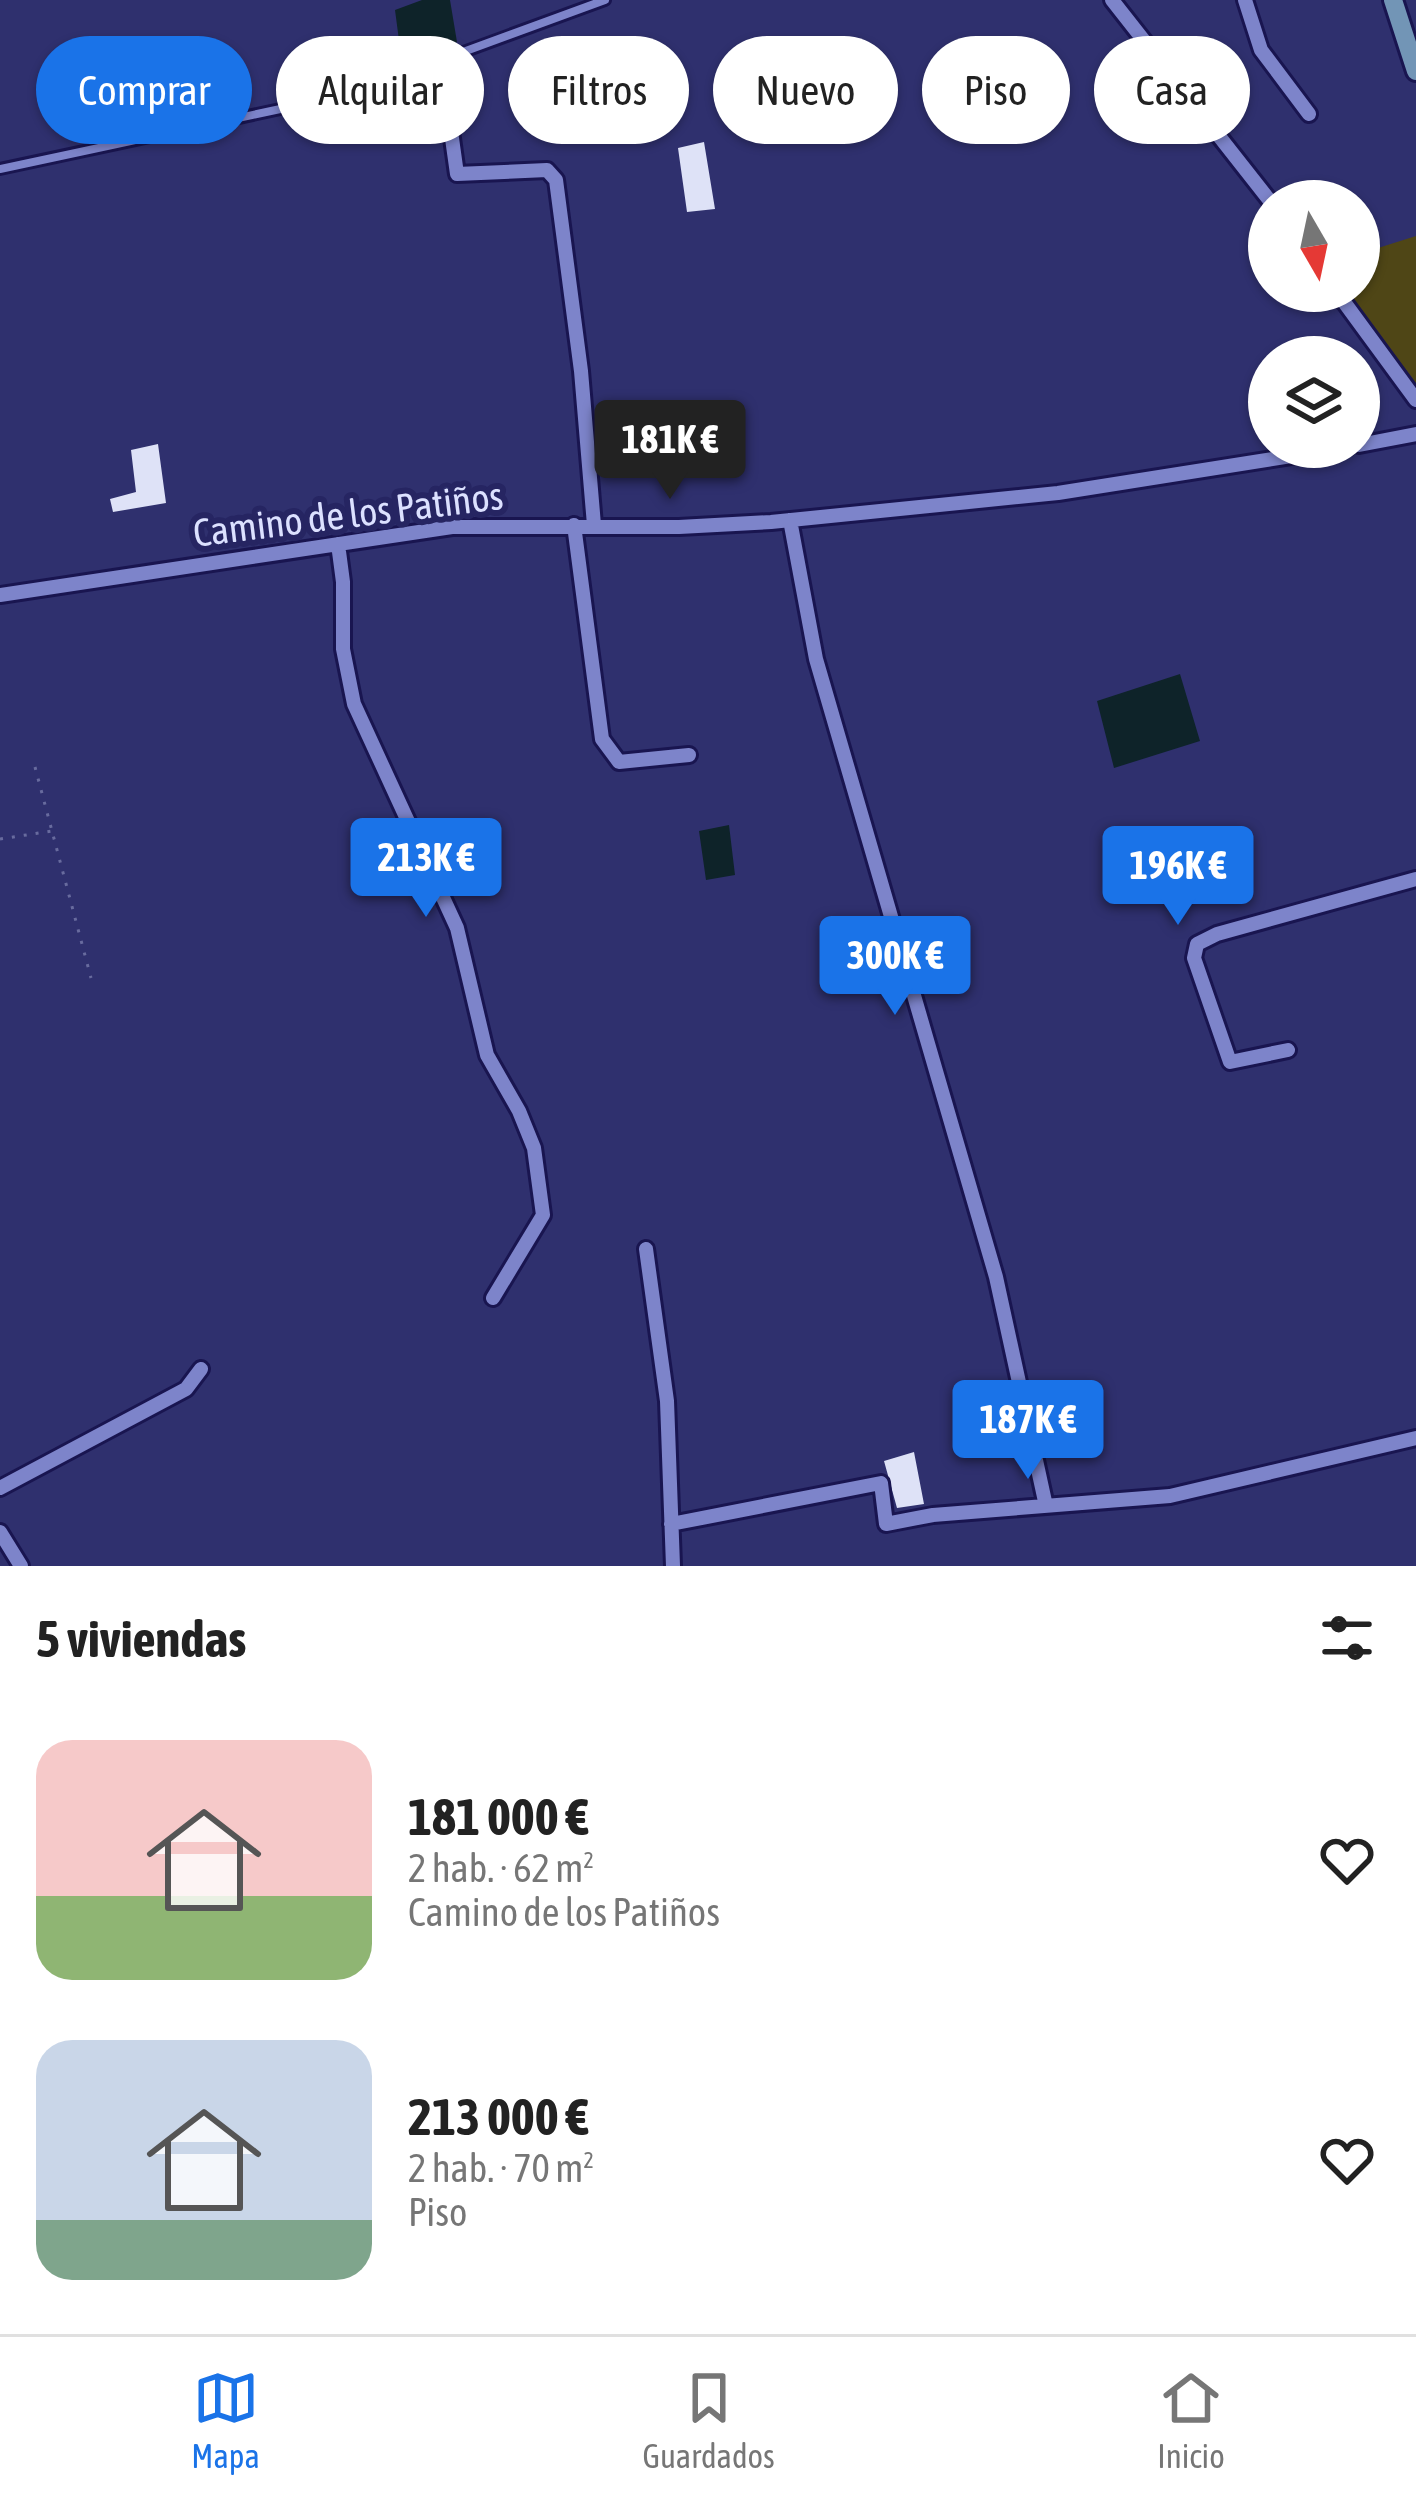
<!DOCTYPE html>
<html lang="es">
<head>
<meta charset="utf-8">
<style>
	:root { --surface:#fff; --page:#f6f6f6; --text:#222; --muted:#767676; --line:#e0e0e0; --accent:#1a73e8 }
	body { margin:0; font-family:"Asap Condensed",sans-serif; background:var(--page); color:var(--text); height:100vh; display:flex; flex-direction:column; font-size:45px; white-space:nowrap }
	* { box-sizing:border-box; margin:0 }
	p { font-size:39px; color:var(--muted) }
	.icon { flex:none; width:66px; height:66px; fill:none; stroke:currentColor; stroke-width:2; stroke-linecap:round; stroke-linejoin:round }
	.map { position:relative; height:1566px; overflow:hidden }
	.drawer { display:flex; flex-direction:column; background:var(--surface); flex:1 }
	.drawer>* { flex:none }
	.hud { position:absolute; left:36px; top:36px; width:1344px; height:108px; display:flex; gap:24px }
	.needle { width:78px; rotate:171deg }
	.fabs { position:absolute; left:1248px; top:180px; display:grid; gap:24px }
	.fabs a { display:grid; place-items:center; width:132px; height:132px; border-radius:50%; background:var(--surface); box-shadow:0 3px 9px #0004; font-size:60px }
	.price { position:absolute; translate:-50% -102px; padding:0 27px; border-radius:12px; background:var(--accent); color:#fff; font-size:39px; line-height:78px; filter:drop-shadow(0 3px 6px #0008) }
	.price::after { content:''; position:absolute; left:50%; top:72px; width:36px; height:27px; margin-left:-18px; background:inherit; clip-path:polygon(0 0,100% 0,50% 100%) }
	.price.on { background:#222; color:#fff }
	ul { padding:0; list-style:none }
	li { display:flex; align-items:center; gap:36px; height:300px; padding:0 36px }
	li span { display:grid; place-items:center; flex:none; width:336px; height:240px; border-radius:36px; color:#555 }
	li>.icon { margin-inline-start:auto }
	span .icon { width:144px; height:144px; fill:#fffc; stroke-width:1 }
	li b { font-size:51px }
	h2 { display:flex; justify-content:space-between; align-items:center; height:144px; padding:0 36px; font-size:51px }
	.chip { padding:0 42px; border-radius:54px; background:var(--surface); box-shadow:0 3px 9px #0004; font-size:42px; line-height:108px }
	.chip.on { background:var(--accent); color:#fff }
	.tabs { display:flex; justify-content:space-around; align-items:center; height:168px; border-top:3px solid var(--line); background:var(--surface); font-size:33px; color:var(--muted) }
	.tabs a { display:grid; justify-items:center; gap:6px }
	.tabs .on { color:var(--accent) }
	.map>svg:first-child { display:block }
</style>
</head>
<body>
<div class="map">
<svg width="1416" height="1566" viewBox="0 0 1416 1566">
	<rect width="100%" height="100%" fill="#2f306e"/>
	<path fill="#4f4616" d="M1416 236V390L1348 291H1359V254Z"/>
	<path fill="#0e2329" d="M422 0H450L457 42 402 63 395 10Z
		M1180 674 1200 741 1114 768 1097 701Z
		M729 825 735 875 706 880 699 831Z"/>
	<path fill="#dee2f7" d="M704 142 715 209 687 212 678 148Z
		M158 444 166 503 113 512 110 499 136 492 131 450Z
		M914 1452 924 1504 897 1508 884 1461Z"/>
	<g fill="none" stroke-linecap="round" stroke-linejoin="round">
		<g stroke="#191550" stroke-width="14">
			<path id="service" d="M0 169 346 95 605 0"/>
		</g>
		<g stroke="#191550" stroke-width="20">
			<path id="minor" d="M1112 0 1270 201
				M1245 0 1261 50 1309 114
				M441 60 457 174 547 170 556 180 581 371 594 525
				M1336 291 1416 400
				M1359 445 1416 434
				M790 520 816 659 996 1277 1046 1506
				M574 525 602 739 619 762 689 755
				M338 544 343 582V649L354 704 457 928 487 1055 519 1111 534 1148 543 1215 493 1298
				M0 595 452 527H679L771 522 1058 493 1348 447
				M1288 1050 1230 1062 1194 958 1197 944 1217 934 1416 879
				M646 1249 667 1401 673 1566
				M0 1488 186 1389 201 1369
				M671 1524 881 1483 886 1524 933 1515 1170 1496 1416 1438
				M0 1532 21 1566"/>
		</g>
		<g stroke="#191550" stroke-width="24">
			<path id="secondary" d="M1393 0 1416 71"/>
		</g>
		<path stroke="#686b9e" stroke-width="3" stroke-dasharray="3 9" stroke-linecap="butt" d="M35 767 91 978
			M0 839 52 831"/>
		<use href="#service" stroke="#7d84ca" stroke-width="8"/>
		<use href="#minor" stroke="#7d84ca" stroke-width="14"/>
		<use href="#secondary" stroke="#7295b6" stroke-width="18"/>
	</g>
	<g text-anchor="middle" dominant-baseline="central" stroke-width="12" stroke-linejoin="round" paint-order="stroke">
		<g font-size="39" fill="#dce1ff" stroke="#262562">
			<text transform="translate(348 514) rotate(-7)">Camino de los Patiños</text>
		</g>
	</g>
</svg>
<div class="fabs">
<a><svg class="needle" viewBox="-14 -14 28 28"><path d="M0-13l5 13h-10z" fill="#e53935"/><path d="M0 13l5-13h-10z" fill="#767676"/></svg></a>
<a><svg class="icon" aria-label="layers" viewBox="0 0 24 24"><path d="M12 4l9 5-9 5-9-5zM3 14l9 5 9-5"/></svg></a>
</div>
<b class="price on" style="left:670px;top:502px">181K €</b>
<b class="price" style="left:426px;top:920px">213K €</b>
<b class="price" style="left:1178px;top:928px">196K €</b>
<b class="price" style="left:895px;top:1018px">300K €</b>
<b class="price" style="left:1028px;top:1482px">187K €</b>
<div class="hud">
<a class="chip on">Comprar</a>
<a class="chip">Alquilar</a>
<a class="chip">Filtros</a>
<a class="chip">Nuevo</a>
<a class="chip">Piso</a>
<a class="chip">Casa</a>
</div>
</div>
<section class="drawer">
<h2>5 viviendas<svg class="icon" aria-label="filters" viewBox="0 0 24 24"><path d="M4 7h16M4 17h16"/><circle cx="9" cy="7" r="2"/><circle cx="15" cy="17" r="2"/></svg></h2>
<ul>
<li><span style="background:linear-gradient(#f6c9c9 65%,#8fb573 0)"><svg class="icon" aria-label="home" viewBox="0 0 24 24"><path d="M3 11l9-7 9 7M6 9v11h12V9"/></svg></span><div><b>181 000 €</b><p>2 hab. · 62 m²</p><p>Camino de los Patiños</p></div><svg class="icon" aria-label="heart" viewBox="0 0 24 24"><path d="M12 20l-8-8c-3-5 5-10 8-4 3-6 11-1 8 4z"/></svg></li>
<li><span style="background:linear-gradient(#c9d6e8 75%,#7fa58c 0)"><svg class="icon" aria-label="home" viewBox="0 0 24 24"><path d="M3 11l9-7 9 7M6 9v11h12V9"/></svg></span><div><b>213 000 €</b><p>2 hab. · 70 m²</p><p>Piso</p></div><svg class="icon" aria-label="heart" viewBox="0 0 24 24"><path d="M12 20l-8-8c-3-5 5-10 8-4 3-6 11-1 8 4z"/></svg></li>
</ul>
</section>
<nav class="tabs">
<a class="on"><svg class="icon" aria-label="map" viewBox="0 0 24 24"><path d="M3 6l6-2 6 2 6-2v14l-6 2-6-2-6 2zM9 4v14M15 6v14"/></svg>Mapa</a>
<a><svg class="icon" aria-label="saved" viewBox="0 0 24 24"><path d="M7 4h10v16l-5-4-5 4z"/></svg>Guardados</a>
<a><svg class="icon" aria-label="home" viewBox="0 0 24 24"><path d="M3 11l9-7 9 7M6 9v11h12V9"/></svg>Inicio</a>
</nav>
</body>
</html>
